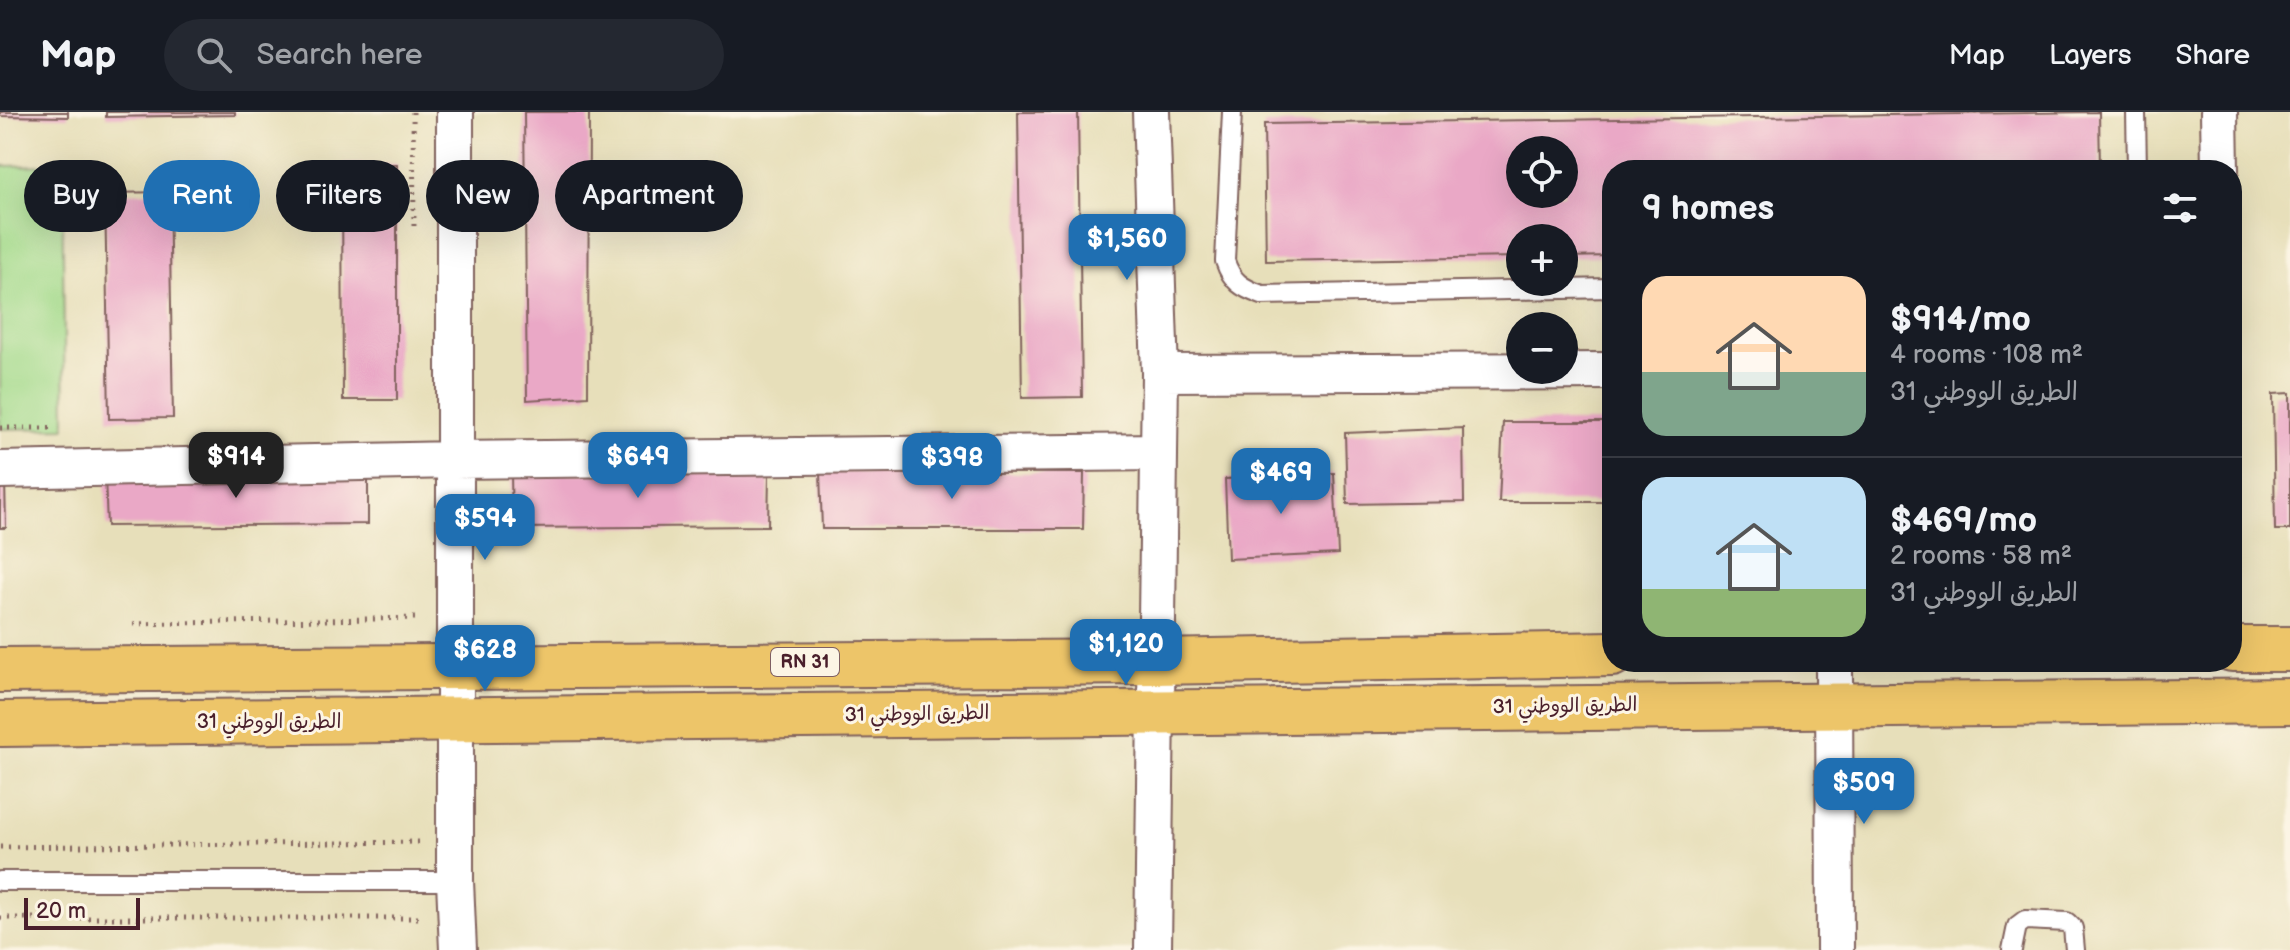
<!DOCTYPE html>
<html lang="en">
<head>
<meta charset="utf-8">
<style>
	:root { --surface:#171b24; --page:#242831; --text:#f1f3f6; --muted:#9ea1a6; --line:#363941; --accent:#1f6fb2 }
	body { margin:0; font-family:"Balsamiq Sans","Playpen Sans Arabic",sans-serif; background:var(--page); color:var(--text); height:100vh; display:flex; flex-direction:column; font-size:30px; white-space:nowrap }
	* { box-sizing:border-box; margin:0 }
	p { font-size:26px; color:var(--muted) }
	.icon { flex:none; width:44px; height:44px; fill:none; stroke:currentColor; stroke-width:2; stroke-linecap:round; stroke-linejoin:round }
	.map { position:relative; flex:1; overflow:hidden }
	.details { position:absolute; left:1602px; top:48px; width:640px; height:512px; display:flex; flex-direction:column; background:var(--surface); border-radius:32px; box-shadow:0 8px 32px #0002 }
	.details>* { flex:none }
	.top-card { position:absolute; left:24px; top:48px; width:760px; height:72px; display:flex; gap:16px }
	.tools { position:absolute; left:1506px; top:24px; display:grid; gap:16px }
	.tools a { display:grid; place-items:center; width:72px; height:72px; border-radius:50%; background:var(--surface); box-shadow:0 8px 32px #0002; font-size:40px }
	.scale { position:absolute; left:24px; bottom:20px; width:116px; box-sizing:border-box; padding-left:8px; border:4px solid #4a1f2b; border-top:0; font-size:22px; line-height:28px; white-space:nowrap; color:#4a1f2b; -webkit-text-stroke:6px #fcf5e5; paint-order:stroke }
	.price { position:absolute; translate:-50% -68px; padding:0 18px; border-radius:16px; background:var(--accent); color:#fff; font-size:26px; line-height:52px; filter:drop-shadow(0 2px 4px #0008) }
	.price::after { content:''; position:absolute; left:50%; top:48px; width:24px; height:18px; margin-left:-12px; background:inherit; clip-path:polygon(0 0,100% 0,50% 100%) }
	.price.on { background:#222; color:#fff }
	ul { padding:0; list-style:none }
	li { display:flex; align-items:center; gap:24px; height:200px; padding:0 40px }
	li+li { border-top:2px solid var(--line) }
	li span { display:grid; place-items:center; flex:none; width:224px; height:160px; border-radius:24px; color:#555 }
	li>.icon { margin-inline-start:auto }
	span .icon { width:96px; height:96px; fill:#fffc; stroke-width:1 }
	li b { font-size:34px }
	h2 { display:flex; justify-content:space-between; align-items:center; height:96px; padding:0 40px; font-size:34px }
	.pill { padding:0 28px; border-radius:36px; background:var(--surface); box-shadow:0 8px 32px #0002; font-size:28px; line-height:72px }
	.pill.on { background:var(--accent); color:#fff }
	header { display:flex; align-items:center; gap:48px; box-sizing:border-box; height:112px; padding:0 40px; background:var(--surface); border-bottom:2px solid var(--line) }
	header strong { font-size:38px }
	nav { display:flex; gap:44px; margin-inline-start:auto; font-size:28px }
	.search { width:560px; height:72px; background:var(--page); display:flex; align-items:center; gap:20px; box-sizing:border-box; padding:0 28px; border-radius:44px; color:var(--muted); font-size:30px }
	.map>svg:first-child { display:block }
</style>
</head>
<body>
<header>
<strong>Map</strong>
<div class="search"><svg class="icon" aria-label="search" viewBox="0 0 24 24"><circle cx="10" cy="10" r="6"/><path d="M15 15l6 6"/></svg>Search here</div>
<nav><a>Map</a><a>Layers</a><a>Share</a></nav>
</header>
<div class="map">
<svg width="2290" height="838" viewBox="0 0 2290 838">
	<rect width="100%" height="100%" fill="#fcf5e5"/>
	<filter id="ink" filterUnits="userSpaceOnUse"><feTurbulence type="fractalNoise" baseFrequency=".0125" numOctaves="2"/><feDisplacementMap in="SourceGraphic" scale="16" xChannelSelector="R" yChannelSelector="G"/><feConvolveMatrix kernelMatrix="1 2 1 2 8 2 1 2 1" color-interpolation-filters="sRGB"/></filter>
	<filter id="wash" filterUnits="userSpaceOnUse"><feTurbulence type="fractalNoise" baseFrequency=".006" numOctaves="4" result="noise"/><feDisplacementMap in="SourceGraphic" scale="32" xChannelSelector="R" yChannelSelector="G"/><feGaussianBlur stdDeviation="1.8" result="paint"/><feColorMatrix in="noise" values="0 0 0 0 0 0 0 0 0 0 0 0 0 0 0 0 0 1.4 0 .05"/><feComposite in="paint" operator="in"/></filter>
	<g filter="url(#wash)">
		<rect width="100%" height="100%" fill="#e7dfba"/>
		<path fill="#a3da8b" stroke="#767c5b" stroke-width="2" d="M62 53 65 316 0 317V54Z"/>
		<g id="blocks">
			<path fill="#eaa8c6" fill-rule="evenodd" d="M0 0H68V5L0 4Z
				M106 0H235V3L106 5Z
				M524 0H589L588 284 527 288Z
				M1018 0H1078L1082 285 1022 286Z
				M2099 0 2100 58H1612V144L1564 145V126H1520V145L1266 149 1264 12ZM1520 38H1564V82H1520Z
				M342 52H397V288H343Z
				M169 80 173 306 109 307 105 81Z
				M2290 281V418H2275L2273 282Z
				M1503 310H1612V390H1499Z
				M1463 316 1464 390 1347 392 1345 321Z
				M820 360 1084 361 1083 417H822Z
				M511 361 769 363 768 414 512 416Z
				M1334 361 1338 442 1228 447 1225 367Z
				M105 363H368V412L107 414Z
				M0 367H5L6 416H0Z"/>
		</g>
	</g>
	<g filter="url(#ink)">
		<use href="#blocks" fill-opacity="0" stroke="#81625d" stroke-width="2"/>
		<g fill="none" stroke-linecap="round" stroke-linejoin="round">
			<g stroke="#81625d" stroke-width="22">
				<path id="lane" d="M1232 0 1225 149C1232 170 1242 176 1262 183L1612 176
					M2136 0 2137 58
					M0 769H455
					M2012 838 2017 814 2025 808 2067 810 2073 816 2075 838"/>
			</g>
			<g stroke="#81625d" stroke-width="40">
				<path id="street" d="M455 0V769L458 838
					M1151 0 1160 261 1153 838
					M2219 0 2220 58
					M1160 261 1612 259
					M0 358 454 348 1159 340
					M1834 550 1835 838"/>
			</g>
			<g stroke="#81625d" stroke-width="48">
				<path id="primary" d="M2232 537H2290
					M0 558 1155 550 1612 542
					M0 612 2290 589"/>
			</g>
			<path stroke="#81625d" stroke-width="5" stroke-dasharray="2 6" stroke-linecap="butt" d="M413 0 414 116
				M0 316H50
				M133 512 417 506
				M0 735 420 730
				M0 806H418"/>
			<use href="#lane" stroke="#fff" stroke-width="18"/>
			<use href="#street" stroke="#fff" stroke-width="36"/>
			<use href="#primary" stroke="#edc569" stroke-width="44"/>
		</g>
	</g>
	<g text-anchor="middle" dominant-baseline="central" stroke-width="6" stroke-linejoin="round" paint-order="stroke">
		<rect fill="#fcf5e5" stroke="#7f5f63" stroke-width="2" x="771" y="536" width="68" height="28" rx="6"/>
		<g font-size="18" font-weight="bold" fill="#4a1f2b">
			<text x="805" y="550">RN 31</text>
		</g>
		<g font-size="20" fill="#4a1f2b" stroke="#fcf5e5">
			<text transform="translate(1565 594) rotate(-1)">الطريق الووطني 31</text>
			<text transform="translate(917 602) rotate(-1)">الطريق الووطني 31</text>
			<text x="269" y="610">الطريق الووطني 31</text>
		</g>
	</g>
</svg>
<div class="tools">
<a><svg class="icon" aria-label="locate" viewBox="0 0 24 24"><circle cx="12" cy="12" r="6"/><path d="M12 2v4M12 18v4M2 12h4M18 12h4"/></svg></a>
<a>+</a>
<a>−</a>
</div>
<div class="scale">20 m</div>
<b class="price" style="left:1127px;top:170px">$1,560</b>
<b class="price on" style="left:236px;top:388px">$914</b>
<b class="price" style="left:638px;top:388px">$649</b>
<b class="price" style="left:952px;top:389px">$398</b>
<b class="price" style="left:1281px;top:404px">$469</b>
<b class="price" style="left:485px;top:450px">$594</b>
<b class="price" style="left:1126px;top:575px">$1,120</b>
<b class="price" style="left:485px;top:581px">$628</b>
<b class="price" style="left:1864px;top:714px">$509</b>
<div class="top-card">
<a class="pill">Buy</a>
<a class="pill on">Rent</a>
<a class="pill">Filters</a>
<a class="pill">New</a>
<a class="pill">Apartment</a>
</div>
<section class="details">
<h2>9 homes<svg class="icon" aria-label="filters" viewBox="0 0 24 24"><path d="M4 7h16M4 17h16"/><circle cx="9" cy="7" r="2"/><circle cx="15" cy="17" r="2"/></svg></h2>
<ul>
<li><span style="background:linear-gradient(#ffd9b3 60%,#7fa58c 0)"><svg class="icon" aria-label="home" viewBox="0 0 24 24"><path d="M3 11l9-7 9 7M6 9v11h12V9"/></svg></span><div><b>$914/mo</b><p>4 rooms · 108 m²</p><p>الطريق الووطني 31</p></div></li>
<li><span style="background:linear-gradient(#bfe0f5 70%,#8fb573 0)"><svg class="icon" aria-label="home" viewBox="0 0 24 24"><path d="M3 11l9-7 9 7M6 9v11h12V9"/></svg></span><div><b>$469/mo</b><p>2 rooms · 58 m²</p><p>الطريق الووطني 31</p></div></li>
</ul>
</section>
</div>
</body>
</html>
